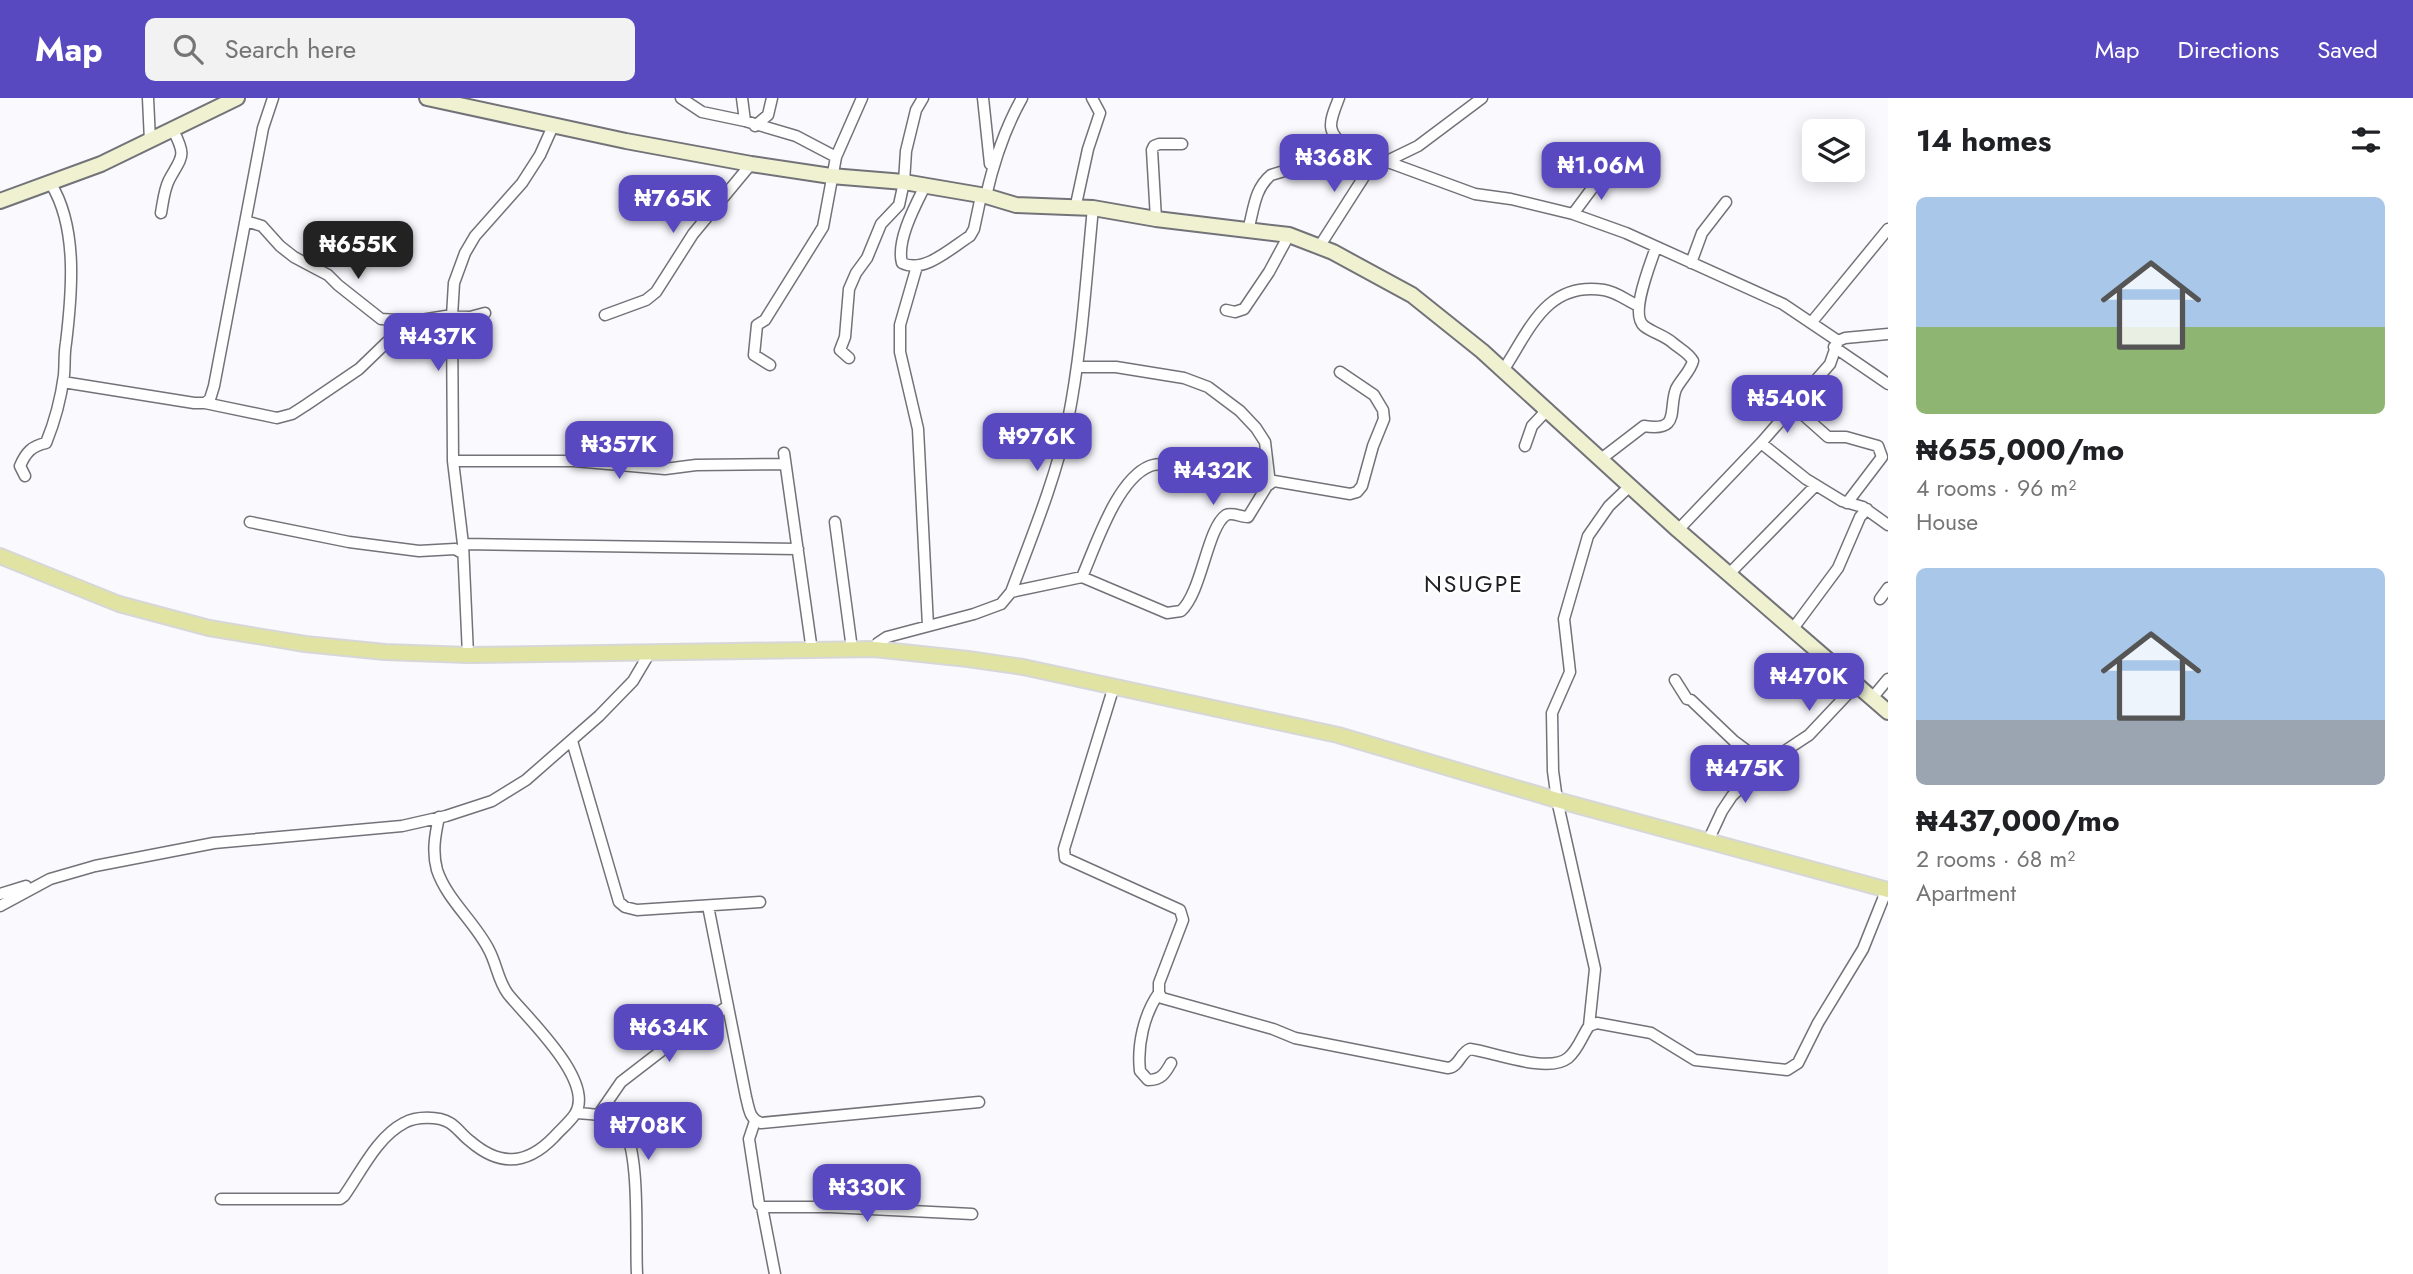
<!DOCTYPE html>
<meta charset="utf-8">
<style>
:root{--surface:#fff;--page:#f2f2f2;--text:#202124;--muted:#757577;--accent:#5949c1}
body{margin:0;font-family:Jost,sans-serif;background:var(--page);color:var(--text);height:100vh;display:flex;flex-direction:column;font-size:26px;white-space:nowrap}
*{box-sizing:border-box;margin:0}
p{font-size:23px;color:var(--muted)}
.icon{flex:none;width:38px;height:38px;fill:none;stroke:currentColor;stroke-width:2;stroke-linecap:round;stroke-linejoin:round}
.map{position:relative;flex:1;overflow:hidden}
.side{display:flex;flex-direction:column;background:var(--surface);width:525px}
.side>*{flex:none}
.tools{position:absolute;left:1802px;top:21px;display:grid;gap:14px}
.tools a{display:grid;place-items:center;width:63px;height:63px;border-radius:10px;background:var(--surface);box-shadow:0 4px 18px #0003;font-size:35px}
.price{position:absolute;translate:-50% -60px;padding:0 16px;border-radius:14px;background:var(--accent);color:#fff;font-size:23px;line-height:46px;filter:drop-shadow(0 2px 4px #0008)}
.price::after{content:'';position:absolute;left:50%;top:42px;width:21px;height:16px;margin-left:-10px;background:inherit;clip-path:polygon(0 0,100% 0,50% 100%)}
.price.active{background:#222;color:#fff}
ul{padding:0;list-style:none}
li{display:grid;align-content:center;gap:14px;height:371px;padding:0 28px}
li span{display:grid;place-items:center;height:217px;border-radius:10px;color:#555}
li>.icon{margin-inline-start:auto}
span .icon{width:126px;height:126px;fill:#fffc;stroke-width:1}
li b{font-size:30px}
h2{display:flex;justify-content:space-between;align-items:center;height:84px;padding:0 28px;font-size:30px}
header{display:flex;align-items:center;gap:42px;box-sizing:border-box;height:98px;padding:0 35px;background:var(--accent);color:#fff}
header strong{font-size:33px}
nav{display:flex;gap:38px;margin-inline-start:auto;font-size:24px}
.search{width:490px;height:63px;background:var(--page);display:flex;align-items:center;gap:18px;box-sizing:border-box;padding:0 24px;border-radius:10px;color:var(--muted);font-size:26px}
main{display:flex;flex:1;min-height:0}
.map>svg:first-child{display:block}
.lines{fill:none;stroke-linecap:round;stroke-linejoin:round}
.street-casing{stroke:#727279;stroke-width:13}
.secondary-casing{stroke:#727279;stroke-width:18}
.primary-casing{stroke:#d7d7d8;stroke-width:18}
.street{stroke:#fff;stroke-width:10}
.secondary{stroke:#eff1d0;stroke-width:14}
.primary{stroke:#e0e3a1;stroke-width:14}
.labels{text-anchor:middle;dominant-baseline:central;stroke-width:5;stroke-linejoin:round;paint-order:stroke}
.quarter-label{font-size:23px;letter-spacing:2px;fill:#202024;stroke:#fff}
</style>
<header>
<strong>Map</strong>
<div class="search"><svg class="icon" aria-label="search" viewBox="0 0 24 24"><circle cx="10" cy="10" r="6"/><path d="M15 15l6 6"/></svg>Search here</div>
<nav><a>Map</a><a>Directions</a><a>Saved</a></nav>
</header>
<main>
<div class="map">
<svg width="1888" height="1176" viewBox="0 0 1888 1176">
<rect width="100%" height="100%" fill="#f9f9fe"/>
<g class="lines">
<g class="street-casing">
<path id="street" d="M148,0L150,43
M681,0L702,14L745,23
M742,0L745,23L796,38L836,59
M983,0L990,66
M1339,0C1330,23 1324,34 1347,49L1475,96L1511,101L1573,116L1626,135L1783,206L1838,243
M755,28L768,17L772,0
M1385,64L1418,48L1482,0
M925,88C915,108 896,143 902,165C924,176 951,150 970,138L974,131L981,98
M986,98C994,63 1004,32 1022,0
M1075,111L1088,51L1100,15L1092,0
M161,115C163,104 164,92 169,82C182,58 187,59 173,32
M1573,116L1605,73
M1156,121L1152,52L1154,48L1159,46H1182
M246,123L262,128L280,148L294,159L328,177L338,187L381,221L415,223L446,218L470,219L485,215
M1248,132C1254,112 1254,91 1271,77L1354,52
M1319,149L1376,60
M1691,165L1702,135L1726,104
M917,168L900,227V254L918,331L928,528
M1226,212L1235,214L1244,211L1269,174L1289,137
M605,217L646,202L656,194L693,136L751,66
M1811,225L1888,131
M1834,249L1888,286
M849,260L840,252L845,239L849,191L856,175L867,160L881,126L899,107L904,84L906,53L916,12L923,0
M770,267L754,257L757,227L765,222L823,129L836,59L862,0
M1077,269H1116L1184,280L1208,289L1240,313L1256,330L1265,344L1270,386
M1504,271C1530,231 1547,183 1604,192C1617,194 1627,203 1639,208
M63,284L194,305H205L210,301L214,288L263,30L273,0
M205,305L277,320L292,316L306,307L359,271L387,244L400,239L452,232
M1792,307L1828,339H1846L1878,348L1882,359L1847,405
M1761,345L1806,381L1842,403L1863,409L1888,427
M1525,348L1532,328L1548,311
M784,355L812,553
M1601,361L1644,328C1681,334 1668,312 1676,291C1681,281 1690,274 1693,263C1689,255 1680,251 1673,245C1664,237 1653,235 1644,228C1629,216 1651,165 1656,149
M453,363H574L665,371L696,367L785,366
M25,378L20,368C26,354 32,348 46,345C55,323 61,300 64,277C65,266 64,255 66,245C72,195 78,130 51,86
M250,424L349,444L419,453L455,451L462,455
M835,424L852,551
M1678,432L1761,345L1830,266L1838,243L1845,240L1888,236
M463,446L798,451
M1729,476L1816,387
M1082,479C1096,447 1117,381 1150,368C1155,366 1161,366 1166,366
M1011,494L1082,479L1167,515L1181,513C1202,494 1207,430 1226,417C1232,414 1241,419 1248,419L1267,388L1274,383L1350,396L1357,394L1362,388L1373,348L1384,321L1383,312L1374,297L1340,274
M1880,501L1888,490
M1792,532L1838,470L1860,419L1867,411
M874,551L878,545L887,539L974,516L1001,506L1011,494C1032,438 1056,380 1068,322C1082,252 1086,180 1093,110
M468,557L463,446L453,363L452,218L454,185L465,155L475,138L522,85L540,57L553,28
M1675,582L1687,601L1691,602L1734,643L1765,666
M1114,588L1064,751L1065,760L1180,812L1183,822L1159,885V895L1162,900L1273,931L1295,940L1448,970C1459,969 1460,955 1470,951C1493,954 1548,976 1568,960C1578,952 1582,938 1589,928L1597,925L1651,935L1695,962L1787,972L1798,965L1818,925L1863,851L1887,791
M1873,599L1888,581
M572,643L619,804L625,809L637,812L760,804
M1708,743L1722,713L1732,698L1765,666L1809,637L1858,585
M0,796L26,788
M0,808L50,781L95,768L214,745L402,728L446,718L492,703L526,682L599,618L633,583L649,556
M708,808L746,999C749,1010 749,1021 761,1025L979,1004
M1159,895C1144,916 1137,947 1140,973L1148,982C1161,982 1165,976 1171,965
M1589,928L1595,871L1557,702L1553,673L1552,615L1570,574L1564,521L1588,438L1609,408L1630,388
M576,1015C592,1016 610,1016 622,1029C641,1049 635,1146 637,1176
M599,1016L621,984L669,947L728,908
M755,1023L749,1041L759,1106L762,1109L775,1176
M221,1101H340L344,1098C361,1074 377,1039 404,1025C416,1018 439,1018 450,1025C458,1030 463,1038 470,1043C500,1069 527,1067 554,1039C560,1032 570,1024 575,1016C596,983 526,919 508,896C498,883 497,867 489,852C475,824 447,802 437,772C432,754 435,737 439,719
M762,1109H830L972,1116"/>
</g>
<g class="secondary-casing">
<path id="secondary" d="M427,0L626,43L751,66L831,78L904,84L986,98L1016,107L1093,110L1156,121L1289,137L1333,154L1412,197L1482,253L1678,432L1888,614
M0,103L101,66L237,0"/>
</g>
<g class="primary-casing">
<path id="primary" d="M0,458L119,506L209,530L305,546L385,554L468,557L874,551L968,561L1023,569L1338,637L1557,702L1888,792"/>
</g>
<use href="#street" class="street"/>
<use href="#secondary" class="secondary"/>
<use href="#primary" class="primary"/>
</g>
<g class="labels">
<g class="quarter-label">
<text x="1474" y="486">NSUGPE</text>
</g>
</g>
</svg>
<div class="tools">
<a><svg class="icon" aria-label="layers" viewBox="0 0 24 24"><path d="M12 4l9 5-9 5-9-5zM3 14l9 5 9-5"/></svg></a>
</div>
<b class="price" style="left:1334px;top:96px">₦368K</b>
<b class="price" style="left:1601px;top:104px">₦1.06M</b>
<b class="price" style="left:673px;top:137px">₦765K</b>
<b class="price active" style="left:358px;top:183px">₦655K</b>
<b class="price" style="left:438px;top:275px">₦437K</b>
<b class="price" style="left:1787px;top:337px">₦540K</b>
<b class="price" style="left:1037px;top:375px">₦976K</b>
<b class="price" style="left:619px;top:383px">₦357K</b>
<b class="price" style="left:1213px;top:409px">₦432K</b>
<b class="price" style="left:1809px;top:615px">₦470K</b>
<b class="price" style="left:1745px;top:707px">₦475K</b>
<b class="price" style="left:669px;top:966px">₦634K</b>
<b class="price" style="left:648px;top:1064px">₦708K</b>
<b class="price" style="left:867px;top:1126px">₦330K</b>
</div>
<section class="side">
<h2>14 homes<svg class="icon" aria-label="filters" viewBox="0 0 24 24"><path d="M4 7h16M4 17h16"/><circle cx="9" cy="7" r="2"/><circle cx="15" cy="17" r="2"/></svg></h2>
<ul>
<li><span style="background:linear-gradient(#a9c7e8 60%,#8fb573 0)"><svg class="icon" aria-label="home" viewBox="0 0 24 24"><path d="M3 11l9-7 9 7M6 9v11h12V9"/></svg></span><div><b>₦655,000/mo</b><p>4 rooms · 96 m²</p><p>House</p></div></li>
<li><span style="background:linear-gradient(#a9c7e8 70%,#9aa5b1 0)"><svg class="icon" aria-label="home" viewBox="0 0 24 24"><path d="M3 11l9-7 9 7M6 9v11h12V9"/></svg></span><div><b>₦437,000/mo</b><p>2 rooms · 68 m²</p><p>Apartment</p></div></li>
</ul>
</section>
</main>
